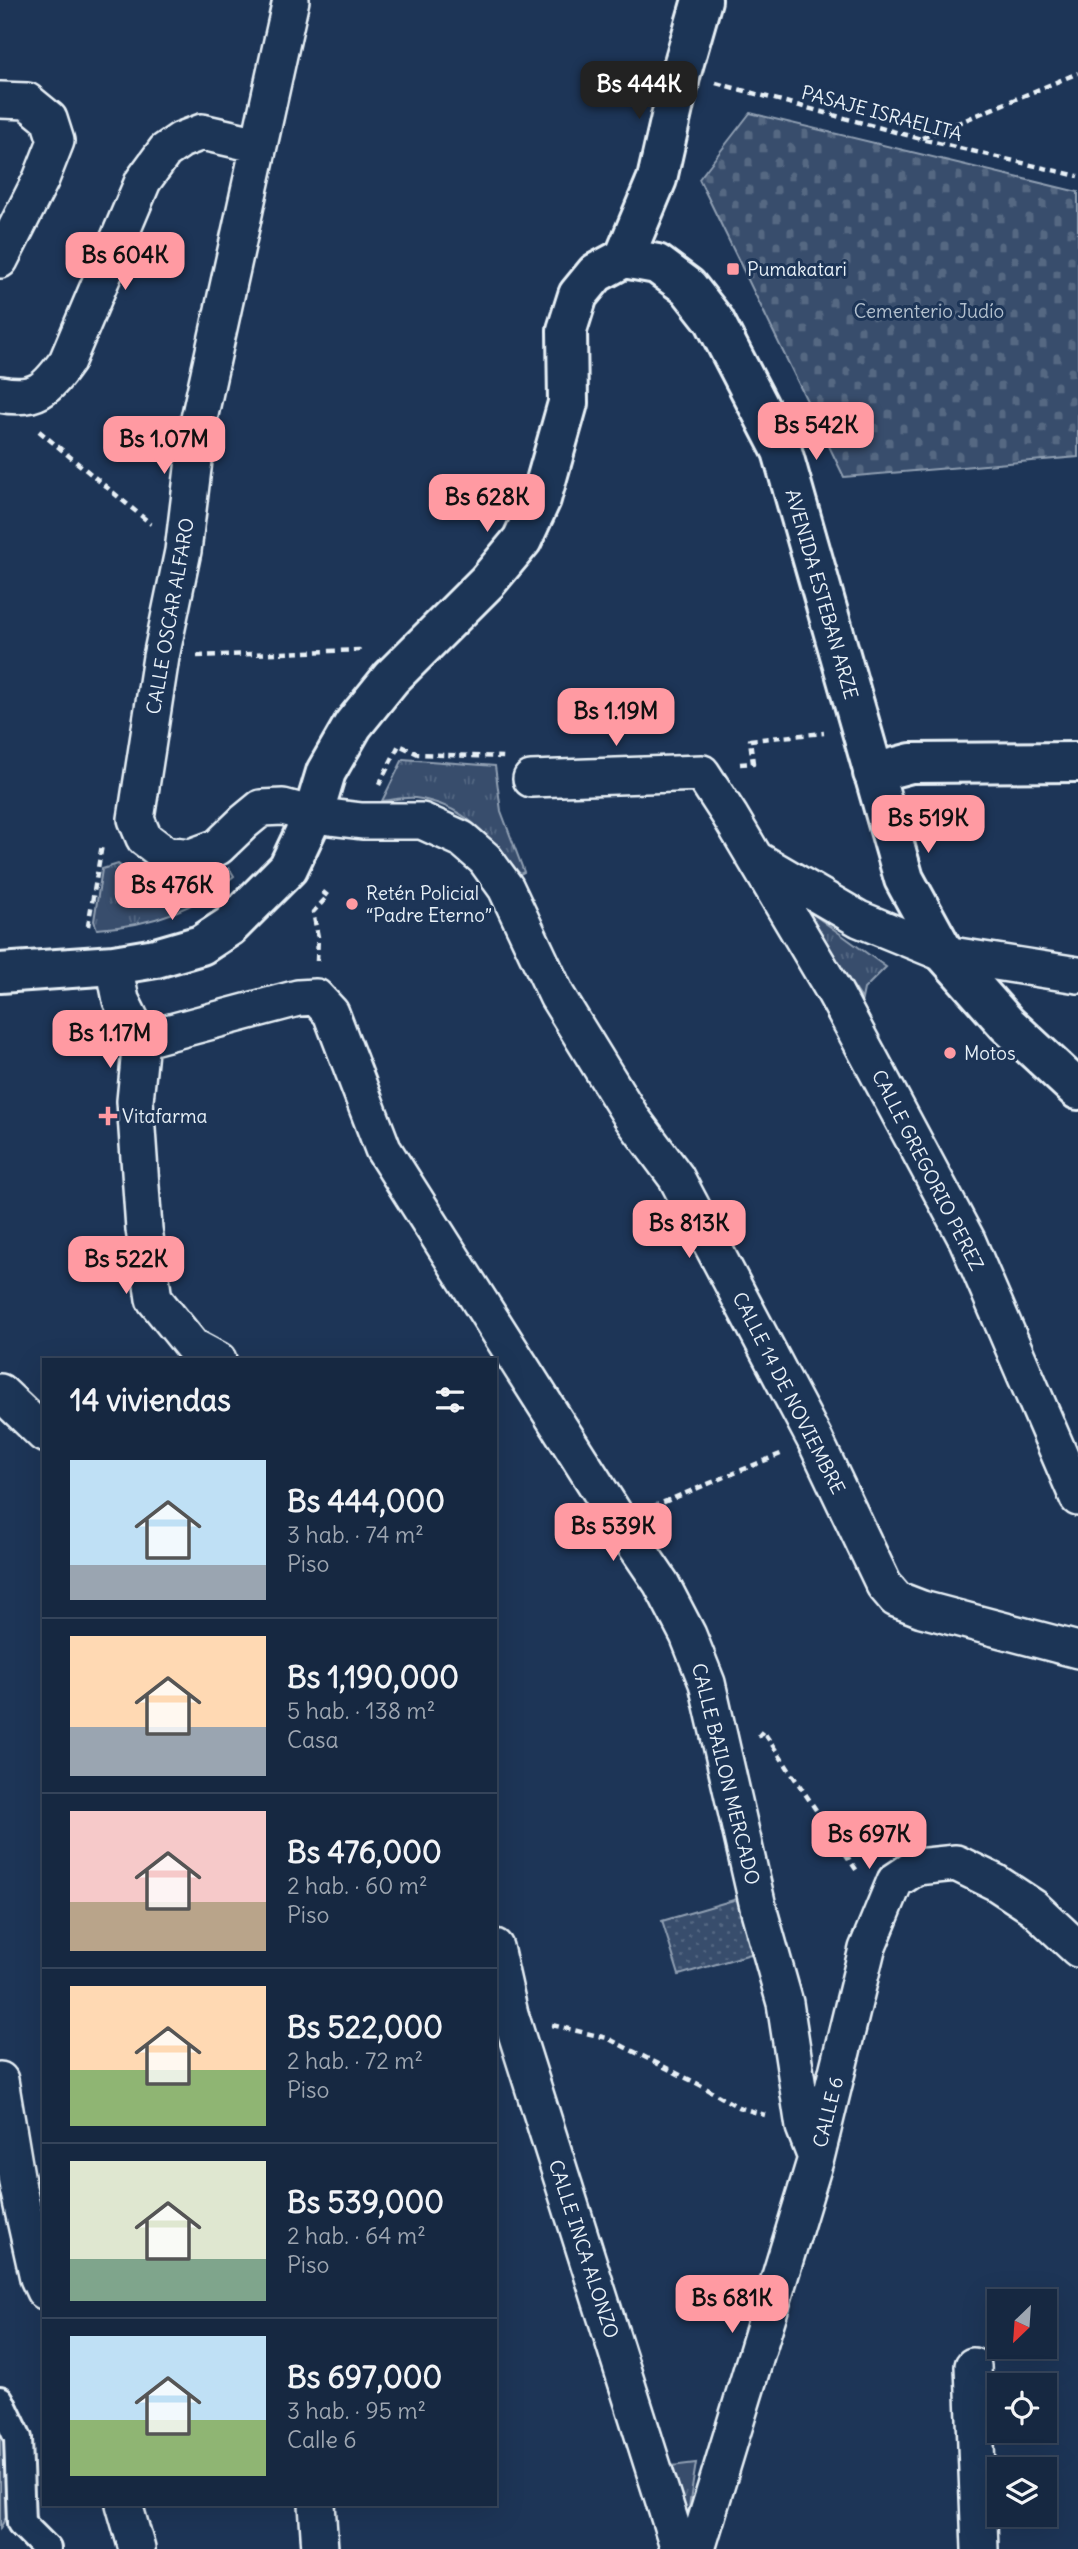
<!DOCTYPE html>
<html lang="es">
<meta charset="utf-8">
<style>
:root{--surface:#162841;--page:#1f3048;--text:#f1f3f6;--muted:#9ea6b1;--line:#35445a;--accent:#ff9aa2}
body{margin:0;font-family:Delius,sans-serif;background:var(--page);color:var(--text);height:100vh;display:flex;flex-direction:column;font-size:26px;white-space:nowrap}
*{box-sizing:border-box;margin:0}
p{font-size:23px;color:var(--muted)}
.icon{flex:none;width:38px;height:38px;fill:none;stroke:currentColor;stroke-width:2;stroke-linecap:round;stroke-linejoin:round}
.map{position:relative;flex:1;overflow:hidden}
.details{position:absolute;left:42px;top:1358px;width:455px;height:1148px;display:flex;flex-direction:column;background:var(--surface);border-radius:0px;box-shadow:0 7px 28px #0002,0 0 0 2px var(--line)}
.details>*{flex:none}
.needle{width:46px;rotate:205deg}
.controls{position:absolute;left:987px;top:2289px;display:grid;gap:14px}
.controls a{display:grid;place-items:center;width:70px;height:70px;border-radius:0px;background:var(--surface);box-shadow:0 7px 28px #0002,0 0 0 2px var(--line);font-size:35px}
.price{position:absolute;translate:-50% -60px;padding:0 16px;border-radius:14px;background:var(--accent);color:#111;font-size:23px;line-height:46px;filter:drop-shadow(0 2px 4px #0008)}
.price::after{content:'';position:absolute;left:50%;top:42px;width:21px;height:16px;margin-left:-10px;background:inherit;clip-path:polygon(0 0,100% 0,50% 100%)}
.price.on{background:#222;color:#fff}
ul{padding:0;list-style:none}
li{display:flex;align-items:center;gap:21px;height:175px;padding:0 28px}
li+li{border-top:2px solid var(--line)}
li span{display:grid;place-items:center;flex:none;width:196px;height:140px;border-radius:0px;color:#555}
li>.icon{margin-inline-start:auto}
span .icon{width:84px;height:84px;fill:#fffc;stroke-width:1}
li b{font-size:30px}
h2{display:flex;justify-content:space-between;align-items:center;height:84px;padding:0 28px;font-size:30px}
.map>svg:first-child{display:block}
.grass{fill:url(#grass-dots);stroke:#909fb2;stroke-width:2}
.forest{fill:url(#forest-firs);stroke:#909fb2;stroke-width:2}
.cemetery{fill:url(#cemetery-stones);stroke:#909fb2;stroke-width:2}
.park{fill:url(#park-tufts);stroke:#909fb2;stroke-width:2}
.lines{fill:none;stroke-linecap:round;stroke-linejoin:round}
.pedestrian-casing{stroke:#e8f1f8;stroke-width:32}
.minor-casing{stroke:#e8f1f8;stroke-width:40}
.tertiary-casing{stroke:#e8f1f8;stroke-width:44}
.secondary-casing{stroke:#e8f1f8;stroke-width:44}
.path{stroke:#e8f1f8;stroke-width:4.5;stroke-dasharray:7 5;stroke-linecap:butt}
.pedestrian{stroke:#1d3557;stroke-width:26}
.minor{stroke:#1d3557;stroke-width:35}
.tertiary{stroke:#1d3557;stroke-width:38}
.secondary{stroke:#1d3557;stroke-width:38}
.poi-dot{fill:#ff9aa2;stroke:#1d3557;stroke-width:2.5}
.labels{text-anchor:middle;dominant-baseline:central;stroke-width:6;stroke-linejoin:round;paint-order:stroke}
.street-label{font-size:19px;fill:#e8f1f8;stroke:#1d3557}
.poi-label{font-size:19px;fill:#e8f1f8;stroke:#1d3557;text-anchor:start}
.park-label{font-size:19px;fill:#b3c0ce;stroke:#1d3557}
</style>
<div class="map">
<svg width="1078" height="2549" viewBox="0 0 1078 2549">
<defs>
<pattern id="grass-dots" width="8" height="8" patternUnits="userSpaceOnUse" patternTransform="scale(1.75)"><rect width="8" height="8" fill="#374d6c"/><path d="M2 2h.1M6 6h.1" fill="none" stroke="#546782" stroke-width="1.8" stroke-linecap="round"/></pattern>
<pattern id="forest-firs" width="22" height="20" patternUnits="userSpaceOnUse" patternTransform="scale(1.75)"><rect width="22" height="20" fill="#374d6c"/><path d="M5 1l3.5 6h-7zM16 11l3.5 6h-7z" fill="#546782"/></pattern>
<pattern id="cemetery-stones" width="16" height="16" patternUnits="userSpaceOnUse" patternTransform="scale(1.75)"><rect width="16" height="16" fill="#374d6c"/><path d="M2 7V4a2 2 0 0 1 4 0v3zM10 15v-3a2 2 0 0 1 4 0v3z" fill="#546782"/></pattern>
<pattern id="park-tufts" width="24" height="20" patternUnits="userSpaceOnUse" patternTransform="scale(1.75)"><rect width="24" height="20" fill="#374d6c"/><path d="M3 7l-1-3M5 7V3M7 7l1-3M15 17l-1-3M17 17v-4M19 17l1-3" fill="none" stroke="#546782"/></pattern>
</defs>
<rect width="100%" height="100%" fill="#1d3557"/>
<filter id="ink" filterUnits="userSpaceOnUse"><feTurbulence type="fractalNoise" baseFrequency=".0143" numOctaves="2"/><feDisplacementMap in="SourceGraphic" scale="14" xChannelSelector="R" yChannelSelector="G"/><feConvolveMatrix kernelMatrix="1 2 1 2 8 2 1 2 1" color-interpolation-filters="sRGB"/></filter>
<g filter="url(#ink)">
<path class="grass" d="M737,1899L754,1953L679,1975L662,1921Z"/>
<path class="forest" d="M0,2423L8,2461L10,2511L0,2528Z"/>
<path class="cemetery" d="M750,113L1078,192V457L844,477L699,179Z"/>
<path class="park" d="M403,759L495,766L501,811L524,872L520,874C490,838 466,805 415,798C405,797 392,800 382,801Z
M118,864C157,895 187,899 229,868L234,876C195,910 149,926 97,929L94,921L102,869Z
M803,907L886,967L864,989L862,999L847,977L842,979Z
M696,2463L685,2533L671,2466Z"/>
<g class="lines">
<g class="pedestrian-casing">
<path id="pedestrian" d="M0,2400L18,2438L21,2523L47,2549"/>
</g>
<g class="minor-casing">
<path id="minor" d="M291,0L199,419L183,551L161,657L136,819L144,838L165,854L191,857L218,847L244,822L261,808L283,807L313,815L362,821H422L462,839L485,859L506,888L557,996L632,1118L676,1177L815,1440L884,1585L896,1599L922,1609L1078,1650
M0,100L27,101L49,119L56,141L41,179L0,260
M0,394C36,401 47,389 67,361L143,181L165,151L181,140L202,132L259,145
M531,779L702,773L730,816L835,993L967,1240L1078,1498
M756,859L859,919L945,954L1078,975
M114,965L121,1000L141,1040L135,1101L144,1229L154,1299L192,1346L218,1360
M141,1040L298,998L316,997L331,1013L383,1149L619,1521L661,1583L688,1635L707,1683L759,1911L785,2003L804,2127L816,2158
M0,1392L44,1434
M495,1947L510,2014L679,2549
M0,2080L18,2188L38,2278L44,2291
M973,2366L980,2549
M124,2504L137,2549
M317,2504L320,2549
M697,2549L816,2158L867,1949L895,1881L916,1867L956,1863L995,1882L1033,1907L1078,1949"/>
</g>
<g class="tertiary-casing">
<path id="tertiary" d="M873,773L911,763L1078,762"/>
</g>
<g class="secondary-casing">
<path id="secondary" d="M624,258L657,179L681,73L702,0
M0,973L114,965L156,958L201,945L230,926L288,868L313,815L326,772L353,725L391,678L487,582L522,540L541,499L568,403L567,330L578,295L596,273L624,258L657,264L688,287L714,320L782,451L904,879L945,954L1007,1024L1078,1090"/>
</g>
<path class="path" d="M716,83L921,139L1078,176
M922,138L1078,73
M39,431L151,524
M197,656L359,650L362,653
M740,764L753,763L750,740L824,733
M379,785L399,745L418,754L504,757
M88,926L102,845
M317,961L318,937L313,912L328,896L319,889
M652,1507L783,1453
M758,1737L763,1731L859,1874
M552,2025L607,2038L702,2086L738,2107L765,2115"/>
<use href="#pedestrian" class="pedestrian"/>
<use href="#minor" class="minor"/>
<use href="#tertiary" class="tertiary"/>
<use href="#secondary" class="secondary"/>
</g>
</g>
<g class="poi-dot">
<rect x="726" y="262" width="14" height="14" rx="3.5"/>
<circle cx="352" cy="904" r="7"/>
<circle cx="950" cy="1053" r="7"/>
<path d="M104.5 1105.5h7v7h7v7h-7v7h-7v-7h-7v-7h7z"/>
</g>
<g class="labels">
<g class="street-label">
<text transform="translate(882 113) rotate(15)">PASAJE ISRAELITA</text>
<text transform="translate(822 594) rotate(74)">AVENIDA ESTEBAN ARZE</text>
<text transform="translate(170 616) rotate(-80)">CALLE OSCAR ALFARO</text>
<text transform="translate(928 1170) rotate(63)">CALLE GREGORIO PEREZ</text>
<text transform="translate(789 1393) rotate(63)">CALLE 14 DE NOVIEMBRE</text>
<text transform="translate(726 1774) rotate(76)">CALLE BAILON MERCADO</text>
<text transform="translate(828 2112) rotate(-76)">CALLE 6</text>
<text transform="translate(584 2249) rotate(72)">CALLE INCA ALONZO</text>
</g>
<g class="poi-label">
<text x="747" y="269">Pumakatari</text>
<text x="366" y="893">Retén Policial<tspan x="366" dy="22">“Padre Eterno”</tspan></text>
<text x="964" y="1053">Motos</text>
<text x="122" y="1116">Vitafarma</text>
</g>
<g class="park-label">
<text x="929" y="311">Cementerio Judío</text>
</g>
</g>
</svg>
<div class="controls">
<a><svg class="needle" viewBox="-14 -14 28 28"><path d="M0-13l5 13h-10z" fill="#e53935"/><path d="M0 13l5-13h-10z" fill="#9ea6b1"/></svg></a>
<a><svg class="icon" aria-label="locate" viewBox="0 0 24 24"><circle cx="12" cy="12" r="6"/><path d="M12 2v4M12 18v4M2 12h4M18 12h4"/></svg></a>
<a><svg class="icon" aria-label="layers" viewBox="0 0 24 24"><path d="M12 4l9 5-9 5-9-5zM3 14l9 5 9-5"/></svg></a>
</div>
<b class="price on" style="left:639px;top:121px">Bs 444K</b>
<b class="price" style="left:125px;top:292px">Bs 604K</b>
<b class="price" style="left:816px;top:462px">Bs 542K</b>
<b class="price" style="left:164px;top:476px">Bs 1.07M</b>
<b class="price" style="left:487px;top:534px">Bs 628K</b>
<b class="price" style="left:616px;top:748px">Bs 1.19M</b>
<b class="price" style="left:928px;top:855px">Bs 519K</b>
<b class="price" style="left:172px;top:922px">Bs 476K</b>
<b class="price" style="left:110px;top:1070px">Bs 1.17M</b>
<b class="price" style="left:689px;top:1260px">Bs 813K</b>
<b class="price" style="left:126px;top:1296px">Bs 522K</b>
<b class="price" style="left:613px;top:1563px">Bs 539K</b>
<b class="price" style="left:869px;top:1871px">Bs 697K</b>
<b class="price" style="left:732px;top:2335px">Bs 681K</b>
<section class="details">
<h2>14 viviendas<svg class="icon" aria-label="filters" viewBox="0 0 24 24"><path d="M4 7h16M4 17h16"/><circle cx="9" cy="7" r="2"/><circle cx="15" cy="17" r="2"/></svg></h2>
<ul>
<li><span style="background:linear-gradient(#bfe0f5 75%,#9aa5b1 0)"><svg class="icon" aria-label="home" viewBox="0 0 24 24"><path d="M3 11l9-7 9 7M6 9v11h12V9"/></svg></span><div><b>Bs 444,000</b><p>3 hab. · 74 m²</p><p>Piso</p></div></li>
<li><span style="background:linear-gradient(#ffd9b3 65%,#9aa5b1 0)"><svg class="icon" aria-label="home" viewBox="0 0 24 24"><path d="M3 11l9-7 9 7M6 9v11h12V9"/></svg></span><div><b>Bs 1,190,000</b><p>5 hab. · 138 m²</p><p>Casa</p></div></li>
<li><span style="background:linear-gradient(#f6c9c9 65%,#b9a48a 0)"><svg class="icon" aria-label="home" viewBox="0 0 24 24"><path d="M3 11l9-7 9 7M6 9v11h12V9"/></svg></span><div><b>Bs 476,000</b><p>2 hab. · 60 m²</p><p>Piso</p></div></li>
<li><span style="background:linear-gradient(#ffd9b3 60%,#8fb573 0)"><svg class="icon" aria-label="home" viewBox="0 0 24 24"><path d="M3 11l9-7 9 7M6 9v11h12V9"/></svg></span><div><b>Bs 522,000</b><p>2 hab. · 72 m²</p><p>Piso</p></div></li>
<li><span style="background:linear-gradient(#dfe7d0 70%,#7fa58c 0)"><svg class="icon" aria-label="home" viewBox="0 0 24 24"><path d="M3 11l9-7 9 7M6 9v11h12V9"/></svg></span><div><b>Bs 539,000</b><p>2 hab. · 64 m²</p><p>Piso</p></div></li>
<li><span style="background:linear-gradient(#bfe0f5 60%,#8fb573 0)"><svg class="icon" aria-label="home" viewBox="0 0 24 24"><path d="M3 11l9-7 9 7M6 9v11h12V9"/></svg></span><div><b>Bs 697,000</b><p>3 hab. · 95 m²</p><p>Calle 6</p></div></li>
</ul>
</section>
</div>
